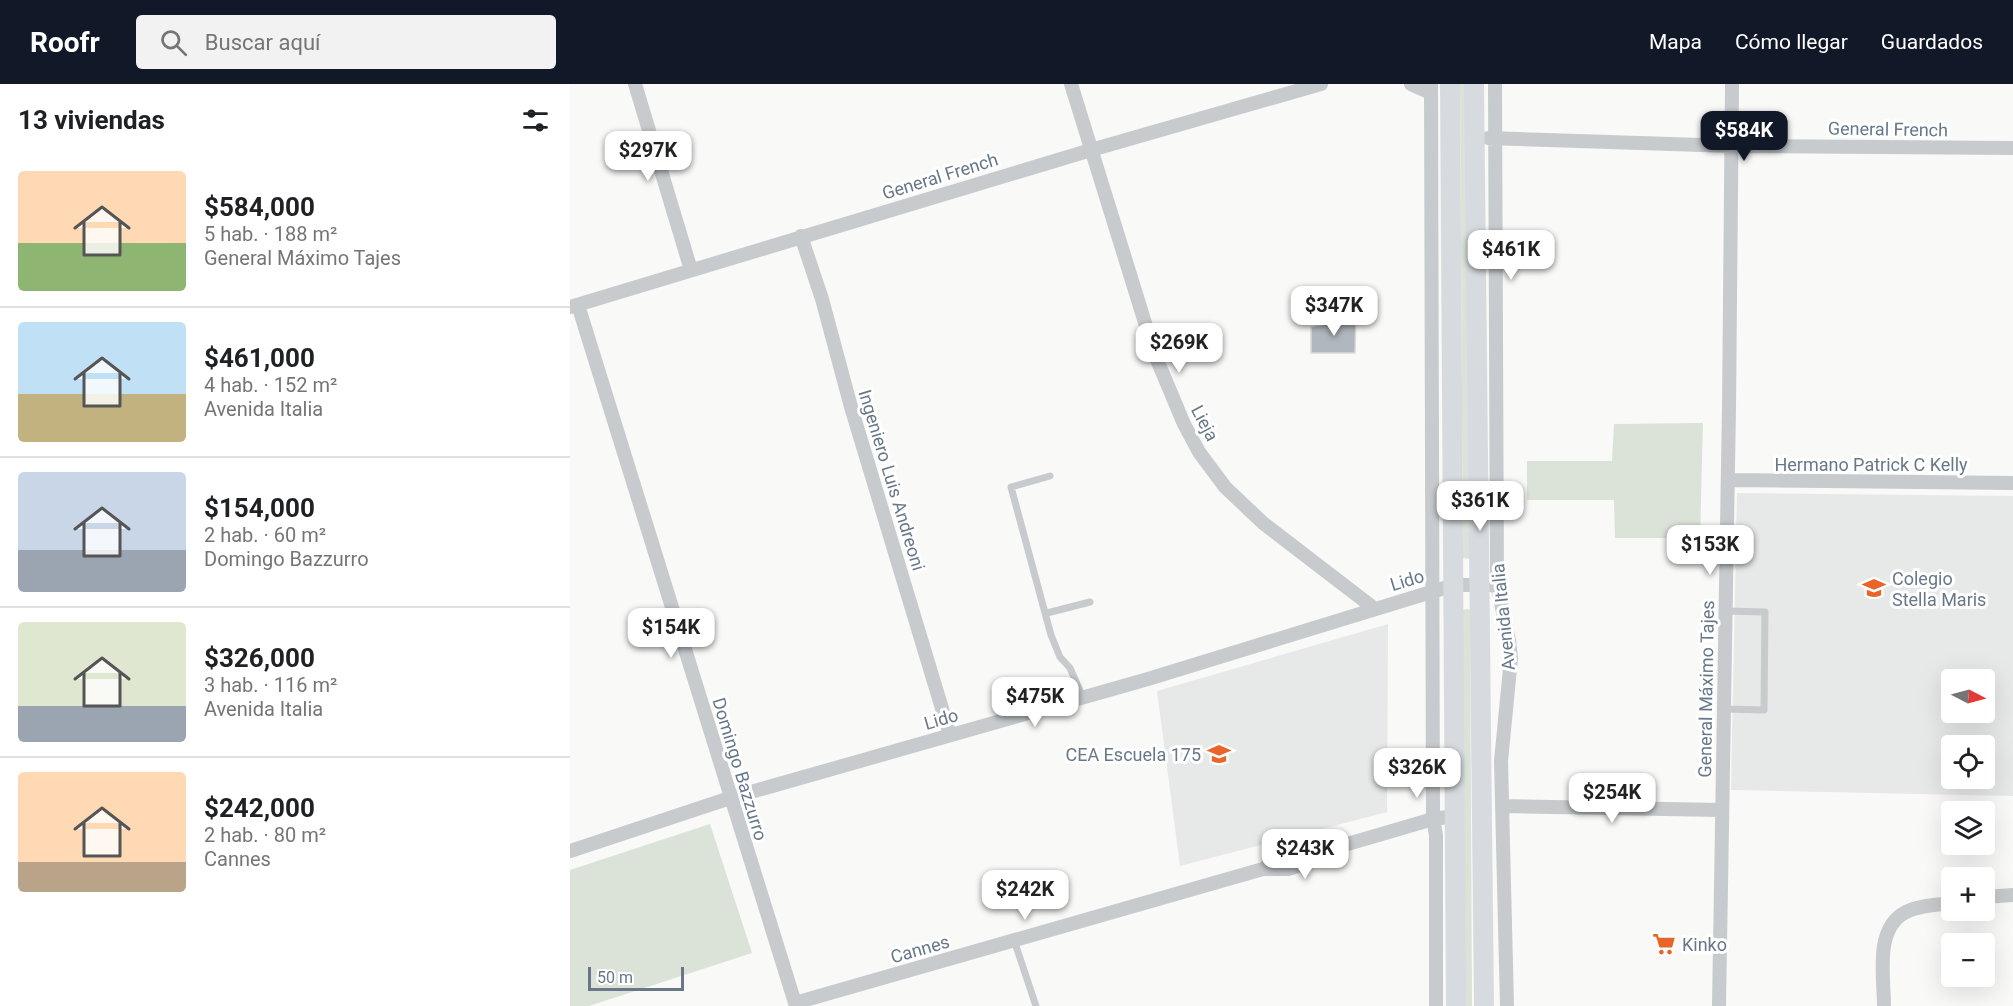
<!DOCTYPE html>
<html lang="es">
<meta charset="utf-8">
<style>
:root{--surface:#fff;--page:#f2f2f2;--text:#202124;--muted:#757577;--line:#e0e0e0;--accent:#111827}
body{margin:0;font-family:Roboto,sans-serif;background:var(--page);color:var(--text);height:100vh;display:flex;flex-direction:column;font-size:22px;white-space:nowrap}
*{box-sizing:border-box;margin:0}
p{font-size:20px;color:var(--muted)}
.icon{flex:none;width:33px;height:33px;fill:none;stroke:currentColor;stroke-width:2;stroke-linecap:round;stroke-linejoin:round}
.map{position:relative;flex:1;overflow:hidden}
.sheet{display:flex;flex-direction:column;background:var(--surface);width:570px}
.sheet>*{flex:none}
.needle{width:39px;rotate:96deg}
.tools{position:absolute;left:1371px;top:585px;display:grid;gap:12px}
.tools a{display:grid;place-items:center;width:54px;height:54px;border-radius:6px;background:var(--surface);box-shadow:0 6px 24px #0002;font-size:30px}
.scale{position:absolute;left:18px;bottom:15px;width:96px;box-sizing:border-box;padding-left:6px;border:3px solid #687889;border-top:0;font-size:16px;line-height:21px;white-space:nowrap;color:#687889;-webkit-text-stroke:4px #fff;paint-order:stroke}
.price{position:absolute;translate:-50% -51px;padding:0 14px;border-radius:12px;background:#fff;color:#222;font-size:20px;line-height:39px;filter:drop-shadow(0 2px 3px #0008)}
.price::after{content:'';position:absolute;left:50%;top:36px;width:18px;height:14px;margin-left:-9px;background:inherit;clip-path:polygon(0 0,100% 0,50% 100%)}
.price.on{background:var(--accent);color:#fff}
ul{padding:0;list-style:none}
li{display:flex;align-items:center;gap:18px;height:150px;padding:0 18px}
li+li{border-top:2px solid var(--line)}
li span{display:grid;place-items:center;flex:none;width:168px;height:120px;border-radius:6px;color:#555}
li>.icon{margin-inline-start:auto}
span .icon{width:72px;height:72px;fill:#fffc;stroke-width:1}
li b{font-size:26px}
h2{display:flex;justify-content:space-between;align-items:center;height:72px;padding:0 18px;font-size:26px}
header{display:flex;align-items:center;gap:36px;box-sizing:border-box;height:84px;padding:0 30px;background:var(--accent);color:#fff}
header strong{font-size:28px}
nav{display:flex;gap:33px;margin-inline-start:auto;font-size:21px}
.search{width:420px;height:54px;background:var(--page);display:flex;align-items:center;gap:15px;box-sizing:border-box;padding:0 21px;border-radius:6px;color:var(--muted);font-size:22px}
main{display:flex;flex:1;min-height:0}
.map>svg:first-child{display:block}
.built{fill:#e7e8e8;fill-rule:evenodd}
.green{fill:#dbe2d8}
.building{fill:#b0b7be;stroke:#dbdbd9;stroke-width:1.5}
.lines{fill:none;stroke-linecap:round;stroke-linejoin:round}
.lane{stroke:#c7cbce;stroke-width:7}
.street{stroke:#c7cbce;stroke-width:14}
.primary{stroke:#d7dbdf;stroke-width:20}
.labels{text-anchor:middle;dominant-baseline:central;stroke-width:6;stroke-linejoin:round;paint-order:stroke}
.street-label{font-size:18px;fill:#687889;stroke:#fff}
.poi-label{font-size:18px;fill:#687889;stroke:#fff;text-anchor:start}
</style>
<header>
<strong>Roofr</strong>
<div class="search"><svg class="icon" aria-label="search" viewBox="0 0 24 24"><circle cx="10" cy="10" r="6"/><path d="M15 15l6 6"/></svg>Buscar aquí</div>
<nav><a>Mapa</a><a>Cómo llegar</a><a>Guardados</a></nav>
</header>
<main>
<section class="sheet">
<h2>13 viviendas<svg class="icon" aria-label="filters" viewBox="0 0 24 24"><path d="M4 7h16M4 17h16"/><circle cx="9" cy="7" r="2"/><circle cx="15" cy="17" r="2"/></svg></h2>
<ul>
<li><span style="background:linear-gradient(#ffd9b3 60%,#8fb573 0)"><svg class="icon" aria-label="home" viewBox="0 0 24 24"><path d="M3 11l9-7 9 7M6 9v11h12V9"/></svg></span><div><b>$584,000</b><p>5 hab. · 188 m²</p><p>General Máximo Tajes</p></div></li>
<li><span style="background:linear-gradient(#bfe0f5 60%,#c2b280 0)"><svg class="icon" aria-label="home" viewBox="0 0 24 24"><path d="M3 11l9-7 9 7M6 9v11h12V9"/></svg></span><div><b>$461,000</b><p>4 hab. · 152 m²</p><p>Avenida Italia</p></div></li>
<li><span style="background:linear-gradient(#c9d6e8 65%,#9aa5b1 0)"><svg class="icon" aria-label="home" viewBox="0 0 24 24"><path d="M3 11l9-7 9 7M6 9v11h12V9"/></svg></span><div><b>$154,000</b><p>2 hab. · 60 m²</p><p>Domingo Bazzurro</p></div></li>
<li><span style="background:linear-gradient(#dfe7d0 70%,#9aa5b1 0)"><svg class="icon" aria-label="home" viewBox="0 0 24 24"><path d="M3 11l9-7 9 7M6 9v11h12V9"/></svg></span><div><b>$326,000</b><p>3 hab. · 116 m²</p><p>Avenida Italia</p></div></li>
<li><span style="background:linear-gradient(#ffd9b3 75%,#b9a48a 0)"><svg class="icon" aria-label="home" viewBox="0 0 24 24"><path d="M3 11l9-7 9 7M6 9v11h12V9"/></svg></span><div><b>$242,000</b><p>2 hab. · 80 m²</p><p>Cannes</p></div></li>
</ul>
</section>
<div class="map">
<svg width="1443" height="922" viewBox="0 0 1443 922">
<rect width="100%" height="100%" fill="#f9f9f7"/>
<path class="built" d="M1167,409L1443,412V712L1161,706ZM1382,596H1414V628H1382ZM1382,662H1414V694H1382Z
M818,540L817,728L610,782L587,607Z"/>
<path class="green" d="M890,0H899L900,475L893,474Z
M1133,339L1130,454H1045L1044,416H957V377H1042L1044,340Z
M897,525L900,526L902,922H891L892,526Z
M140,740L182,869L19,922H0V786Z"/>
<path class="building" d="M786,233L785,269H741V243Z"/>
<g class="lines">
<path class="lane" d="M480,392L441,403L481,551L490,573L500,584L513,614
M477,529L520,518
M1154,625L1194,626L1195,528L1156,527
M444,856L466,922"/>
<path class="street" d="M65,0L121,186
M501,0L585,271L614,340L629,368L655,403L693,439L805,525
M841,0L861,9
M861,0L863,735L866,751V922
M925,0L927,501L939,556L941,574L931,677L937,922
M918,54L1162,62L1443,64
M231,152L252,215L281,323L380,651
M8,221L225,919L693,785H718L734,780L764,764L863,735L885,732
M0,223L521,66L751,0
M1158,396L1443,399
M933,722L1151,726
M0,767L160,714L578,595L884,501H927
M693,785C720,764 730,763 764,764
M1414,813L1443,811
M1149,922L1159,323L1162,0
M1314,922C1314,893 1304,844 1336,828C1349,821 1367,821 1382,819"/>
<path class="primary" d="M880,0L886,922
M904,0L914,922"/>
</g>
<defs>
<g id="school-bare" transform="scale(1.8)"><path d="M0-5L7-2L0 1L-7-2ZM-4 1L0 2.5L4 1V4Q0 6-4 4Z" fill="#e86429" stroke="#fff" stroke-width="2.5" paint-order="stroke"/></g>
<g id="supermarket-bare" transform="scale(1.8)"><path d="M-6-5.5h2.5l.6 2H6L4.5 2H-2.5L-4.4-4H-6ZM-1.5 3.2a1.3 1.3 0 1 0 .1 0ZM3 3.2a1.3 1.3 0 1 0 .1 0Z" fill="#e86429" stroke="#fff" stroke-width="2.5" paint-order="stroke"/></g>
</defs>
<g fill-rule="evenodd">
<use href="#school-bare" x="1304" y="504"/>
<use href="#school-bare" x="649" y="670"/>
<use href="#supermarket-bare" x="1094" y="860"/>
</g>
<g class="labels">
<g class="street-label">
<text transform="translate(1318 45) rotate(1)">General French</text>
<text transform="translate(370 92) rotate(-17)">General French</text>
<text transform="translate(635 339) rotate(62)">Lieja</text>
<text x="1301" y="380">Hermano Patrick C Kelly</text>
<text transform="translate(322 396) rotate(73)">Ingeniero Luis Andreoni</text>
<text transform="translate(837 496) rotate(-17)">Lido</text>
<text transform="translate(933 533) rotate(-96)">Avenida Italia</text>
<text transform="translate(1136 605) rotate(-89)">General Máximo Tajes</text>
<text transform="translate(371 635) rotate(-16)">Lido</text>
<text transform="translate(170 685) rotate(73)">Domingo Bazzurro</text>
<text transform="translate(350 865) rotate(-16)">Cannes</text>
</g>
<g class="poi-label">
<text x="1322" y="494">Colegio<tspan x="1322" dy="21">Stella Maris</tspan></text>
<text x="631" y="670" text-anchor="end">CEA Escuela 175</text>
<text x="1112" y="860">Kinko</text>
</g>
</g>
</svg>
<div class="tools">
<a><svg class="needle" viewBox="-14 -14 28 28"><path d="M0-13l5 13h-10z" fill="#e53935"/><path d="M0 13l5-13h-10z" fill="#757577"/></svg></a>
<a><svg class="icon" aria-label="locate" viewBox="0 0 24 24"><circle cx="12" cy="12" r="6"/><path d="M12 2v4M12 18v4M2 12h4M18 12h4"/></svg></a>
<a><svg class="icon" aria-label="layers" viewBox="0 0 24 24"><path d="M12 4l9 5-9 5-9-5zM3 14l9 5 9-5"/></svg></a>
<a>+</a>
<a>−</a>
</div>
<div class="scale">50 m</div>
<b class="price on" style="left:1174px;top:78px">$584K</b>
<b class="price" style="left:78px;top:98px">$297K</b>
<b class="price" style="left:941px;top:197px">$461K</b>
<b class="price" style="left:764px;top:253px">$347K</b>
<b class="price" style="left:609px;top:290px">$269K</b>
<b class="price" style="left:910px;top:448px">$361K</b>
<b class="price" style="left:1140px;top:492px">$153K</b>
<b class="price" style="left:101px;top:575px">$154K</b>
<b class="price" style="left:465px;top:644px">$475K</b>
<b class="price" style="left:847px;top:715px">$326K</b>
<b class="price" style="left:1042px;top:740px">$254K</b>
<b class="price" style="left:735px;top:796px">$243K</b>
<b class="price" style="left:455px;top:837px">$242K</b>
</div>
</main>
